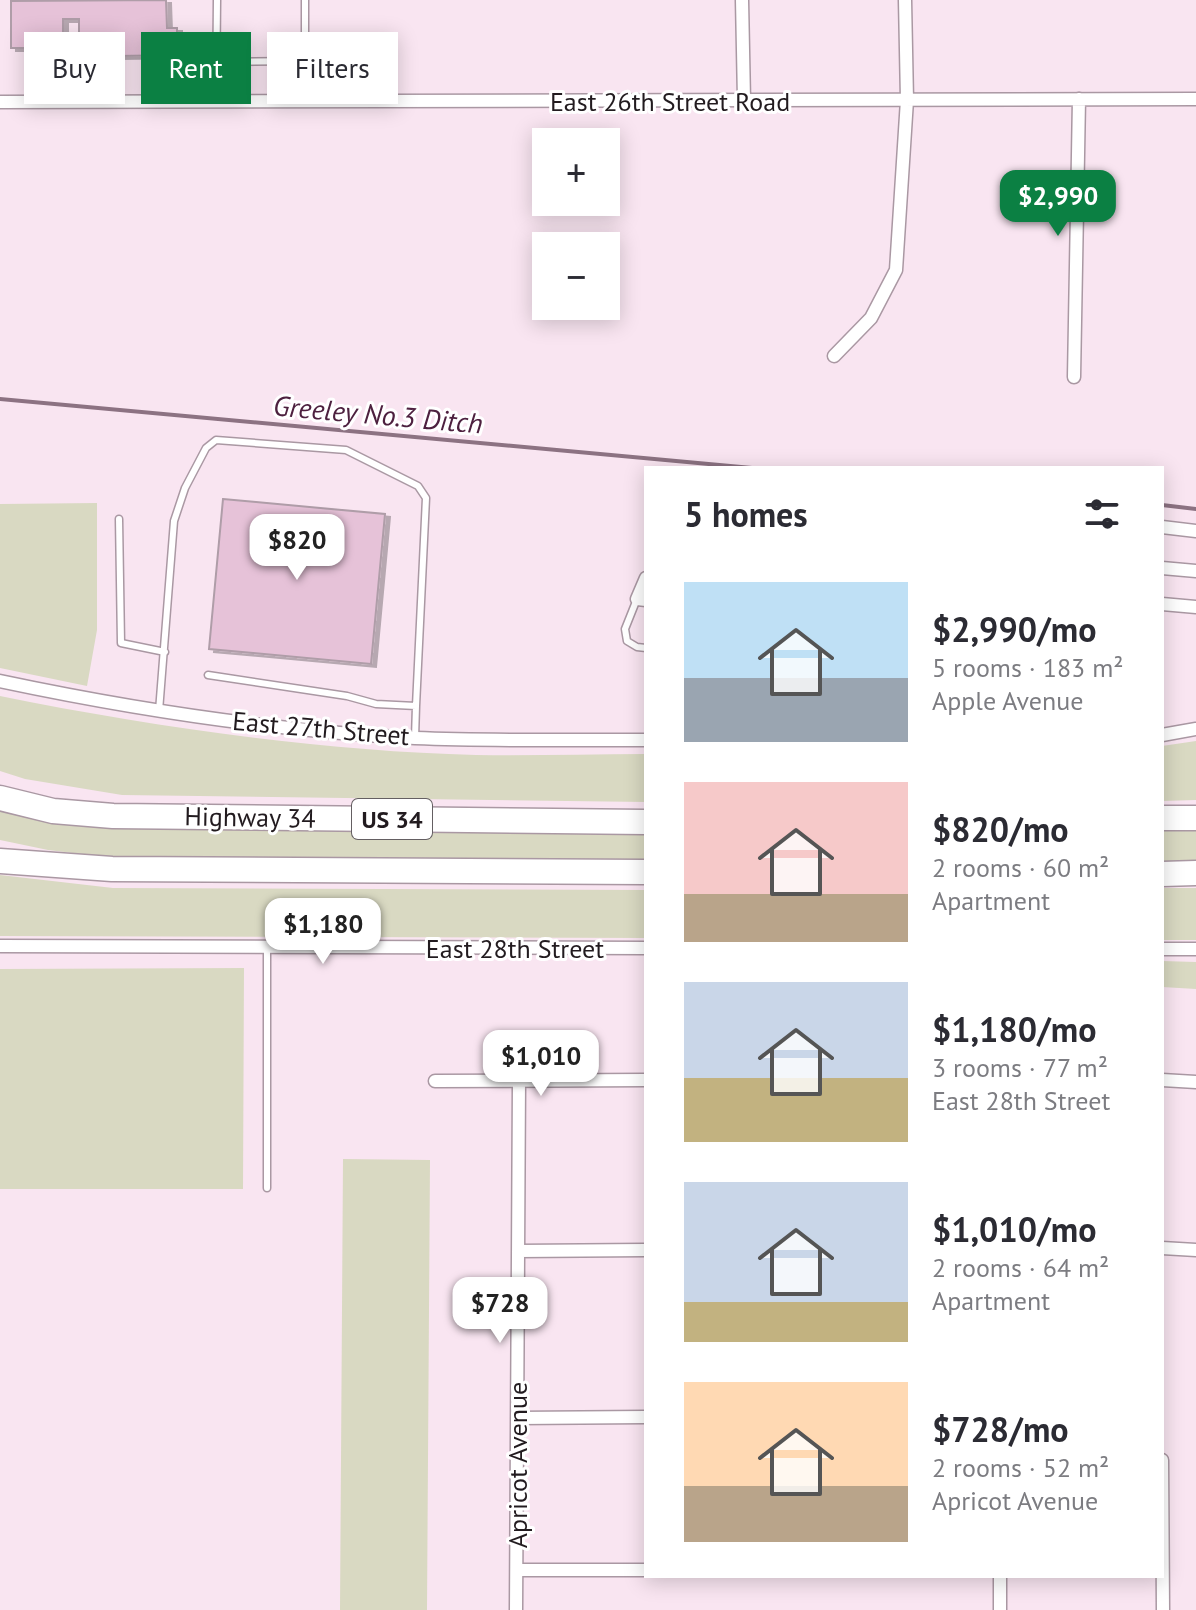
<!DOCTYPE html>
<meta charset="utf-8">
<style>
:root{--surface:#fff;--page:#f2f2f3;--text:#2b2b33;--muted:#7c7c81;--accent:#0b8043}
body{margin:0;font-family:"PT Sans",sans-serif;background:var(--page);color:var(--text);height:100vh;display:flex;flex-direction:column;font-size:30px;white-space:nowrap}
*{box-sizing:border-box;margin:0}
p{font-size:26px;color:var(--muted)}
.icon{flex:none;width:44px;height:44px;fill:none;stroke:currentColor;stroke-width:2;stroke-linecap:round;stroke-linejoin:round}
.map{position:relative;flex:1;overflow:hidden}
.side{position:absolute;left:644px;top:466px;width:520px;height:1112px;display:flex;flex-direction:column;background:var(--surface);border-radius:0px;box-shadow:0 4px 20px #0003}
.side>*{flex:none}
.hud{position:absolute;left:24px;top:32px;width:500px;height:72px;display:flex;gap:16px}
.fabs{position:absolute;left:532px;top:128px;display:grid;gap:16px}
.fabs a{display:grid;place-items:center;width:88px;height:88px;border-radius:0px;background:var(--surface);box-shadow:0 4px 20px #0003;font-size:40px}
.price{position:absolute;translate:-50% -68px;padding:0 18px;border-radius:16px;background:#fff;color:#222;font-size:26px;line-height:52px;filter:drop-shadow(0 2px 4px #0008)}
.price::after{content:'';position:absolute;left:50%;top:48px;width:24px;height:18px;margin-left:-12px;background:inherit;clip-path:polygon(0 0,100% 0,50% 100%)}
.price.current{background:var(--accent);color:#fff}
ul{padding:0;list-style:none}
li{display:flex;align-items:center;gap:24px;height:200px;padding:0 40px}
li span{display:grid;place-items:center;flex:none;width:224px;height:160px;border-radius:0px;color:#555}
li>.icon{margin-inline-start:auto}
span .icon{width:96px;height:96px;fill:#fffc;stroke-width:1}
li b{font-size:34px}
h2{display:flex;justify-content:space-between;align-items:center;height:96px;padding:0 40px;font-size:34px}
.pill{padding:0 28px;border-radius:0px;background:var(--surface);box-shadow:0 4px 20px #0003;font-size:28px;line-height:72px}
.pill.current{background:var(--accent);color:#fff}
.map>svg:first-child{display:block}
.green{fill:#d9d9c2}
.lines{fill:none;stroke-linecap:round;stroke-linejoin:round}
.stream{stroke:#8c7282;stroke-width:4}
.building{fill:#e6c2d8;stroke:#af9da8;stroke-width:2;filter:url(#shadow)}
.lane-casing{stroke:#aa98a3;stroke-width:9}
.street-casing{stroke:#aa98a3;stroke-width:15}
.highway-casing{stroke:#aa98a3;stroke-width:27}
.lane{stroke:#fff;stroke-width:6}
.street{stroke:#fff;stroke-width:12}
.highway{stroke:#fff;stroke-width:24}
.labels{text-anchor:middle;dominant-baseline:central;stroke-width:6;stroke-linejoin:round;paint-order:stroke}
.shield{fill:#fff;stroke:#645f62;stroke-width:2}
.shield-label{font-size:24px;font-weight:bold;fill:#221b1f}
.street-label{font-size:26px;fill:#221b1f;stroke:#fff}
.water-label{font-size:28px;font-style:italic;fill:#4d203f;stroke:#fff}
</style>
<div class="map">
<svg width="1196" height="1610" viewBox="0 0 1196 1610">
<defs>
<filter id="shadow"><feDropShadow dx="5" dy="3" stdDeviation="0" flood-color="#0004"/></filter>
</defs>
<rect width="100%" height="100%" fill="#f9e5f1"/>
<path class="green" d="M97,503V630L87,686L0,668V504Z
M0,696C153,727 320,751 476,755C532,756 589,754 646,754V802L122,795L25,779L0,771Z
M1196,741V800L1162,801V746Z
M0,810L646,830V863L131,860L48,850L0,840Z
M1162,828H1196V861L1162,863Z
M0,875L113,888L646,890V938L0,936Z
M1162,888H1196V940H1162Z
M1162,961L1196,962V989L1162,987Z
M244,968L243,1189H0V969Z
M343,1159L430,1160L427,1610H340Z"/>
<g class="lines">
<path class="stream" d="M0,399L752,468
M1162,505L1196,509"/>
</g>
<path class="building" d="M166,0L167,28H177V42H186V55L116,56V39H79V19H63V57H26V48H11V1Z
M223,499L385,514L371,664L209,649Z"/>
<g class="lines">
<g class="lane-casing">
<path id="lane" d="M305,0V102
M216,62L305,61
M216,100L217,0
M119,519L121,643L165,652
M637,599L625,629L627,641L637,647L646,648
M208,675L347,696L376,704L416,706L415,738
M159,711L174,521L185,488L206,448L216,440L346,450L418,486L426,498L416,706
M267,948V1188"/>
</g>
<g class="street-casing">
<path id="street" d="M742,0L744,100
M0,102L1196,99
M834,356L871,318L896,270L907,100L905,0
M1074,377L1079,99
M1162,527L1196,531
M1162,568L1196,571
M646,578L637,599L646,600
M1162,604L1196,607
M0,681C137,710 275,731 415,738C492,741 569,740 646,740
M1162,735L1196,729
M0,946L646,948
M1162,949H1196
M1162,1080L1196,1082
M435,1081L646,1080
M1162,1248L1196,1250
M518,1251L646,1250
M517,1418L646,1417
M1162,1460L1163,1610
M517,1570H646
M516,1610L519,1081
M1000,1610V1576"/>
</g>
<g class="highway-casing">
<path id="highway" d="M0,798L53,811L113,816L646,822
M1162,818H1196
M0,861L112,869L646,872
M1162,874L1196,873"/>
</g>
<use href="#lane" class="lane"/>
<use href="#street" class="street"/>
<use href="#highway" class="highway"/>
</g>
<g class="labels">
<rect class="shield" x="352" y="799" width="80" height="40" rx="6"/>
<g class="shield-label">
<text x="392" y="819">US 34</text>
</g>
<g class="street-label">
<text x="670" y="101">East 26th Street Road</text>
<text transform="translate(321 728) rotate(5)">East 27th Street</text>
<text transform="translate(250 817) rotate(1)">Highway 34</text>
<text x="515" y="948">East 28th Street</text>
<text transform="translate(517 1465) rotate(-90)">Apricot Avenue</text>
</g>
<g class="water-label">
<text transform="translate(378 414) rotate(5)">Greeley No.3 Ditch</text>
</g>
</g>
</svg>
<div class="fabs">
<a>+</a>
<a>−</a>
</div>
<b class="price current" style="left:1058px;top:238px">$2,990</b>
<b class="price" style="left:297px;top:582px">$820</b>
<b class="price" style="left:323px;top:966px">$1,180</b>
<b class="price" style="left:541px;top:1098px">$1,010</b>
<b class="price" style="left:500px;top:1345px">$728</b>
<div class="hud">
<a class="pill">Buy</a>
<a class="pill current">Rent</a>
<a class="pill">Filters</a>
</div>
<section class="side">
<h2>5 homes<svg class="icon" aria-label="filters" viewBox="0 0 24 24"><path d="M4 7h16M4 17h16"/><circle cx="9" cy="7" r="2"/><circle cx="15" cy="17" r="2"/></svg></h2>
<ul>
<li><span style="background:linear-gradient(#bfe0f5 60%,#9aa5b1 0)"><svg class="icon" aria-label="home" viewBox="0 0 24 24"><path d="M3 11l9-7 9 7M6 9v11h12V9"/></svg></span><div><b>$2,990/mo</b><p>5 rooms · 183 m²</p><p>Apple Avenue</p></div></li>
<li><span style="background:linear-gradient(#f6c9c9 70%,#b9a48a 0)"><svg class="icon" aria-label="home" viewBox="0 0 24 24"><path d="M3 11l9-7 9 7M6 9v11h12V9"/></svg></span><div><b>$820/mo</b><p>2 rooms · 60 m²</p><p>Apartment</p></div></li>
<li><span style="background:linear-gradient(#c9d6e8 60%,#c2b280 0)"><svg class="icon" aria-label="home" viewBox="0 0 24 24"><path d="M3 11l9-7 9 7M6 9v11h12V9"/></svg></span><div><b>$1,180/mo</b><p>3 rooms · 77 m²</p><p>East 28th Street</p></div></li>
<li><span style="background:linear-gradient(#c9d6e8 75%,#c2b280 0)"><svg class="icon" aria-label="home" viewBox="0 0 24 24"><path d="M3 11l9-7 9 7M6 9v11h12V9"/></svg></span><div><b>$1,010/mo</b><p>2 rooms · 64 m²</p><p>Apartment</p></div></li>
<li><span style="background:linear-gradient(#ffd9b3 65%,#b9a48a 0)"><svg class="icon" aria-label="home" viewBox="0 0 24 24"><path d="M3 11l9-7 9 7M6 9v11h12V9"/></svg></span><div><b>$728/mo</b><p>2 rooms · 52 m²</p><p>Apricot Avenue</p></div></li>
</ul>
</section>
</div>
